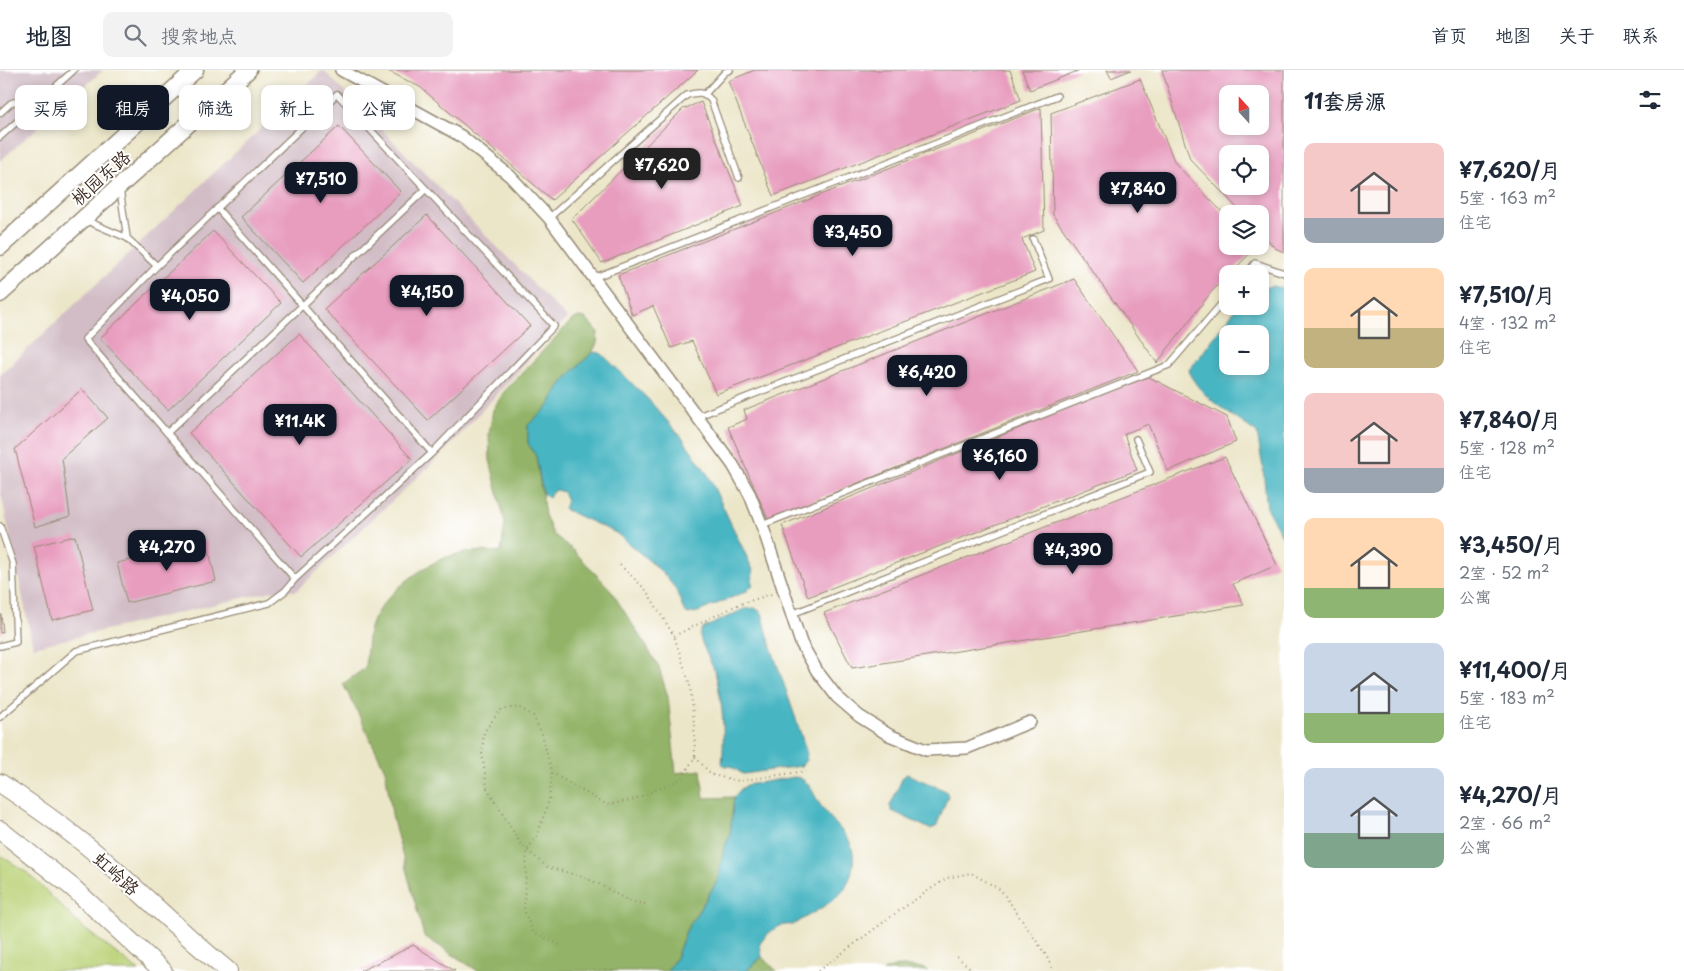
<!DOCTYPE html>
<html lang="zh">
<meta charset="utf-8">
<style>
:root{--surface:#fff;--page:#f2f2f3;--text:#1f2937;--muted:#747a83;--line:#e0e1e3;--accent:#111827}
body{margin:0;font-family:"Playpen Sans","LXGW WenKai TC",sans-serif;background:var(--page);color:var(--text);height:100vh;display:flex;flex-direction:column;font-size:19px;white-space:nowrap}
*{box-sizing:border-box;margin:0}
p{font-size:16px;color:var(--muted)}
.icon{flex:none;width:28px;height:28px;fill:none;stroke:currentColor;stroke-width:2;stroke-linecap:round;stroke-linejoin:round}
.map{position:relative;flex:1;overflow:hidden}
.side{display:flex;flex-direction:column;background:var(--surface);width:400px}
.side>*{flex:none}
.hud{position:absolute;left:15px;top:15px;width:475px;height:45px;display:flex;gap:10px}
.needle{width:32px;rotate:339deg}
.tools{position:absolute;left:1219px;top:15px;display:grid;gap:10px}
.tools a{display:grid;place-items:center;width:50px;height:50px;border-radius:10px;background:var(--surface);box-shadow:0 2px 8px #0003;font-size:25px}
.price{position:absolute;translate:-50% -42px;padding:0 11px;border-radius:10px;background:var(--accent);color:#fff;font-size:16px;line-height:32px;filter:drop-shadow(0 1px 2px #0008)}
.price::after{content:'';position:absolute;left:50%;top:30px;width:15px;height:11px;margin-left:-8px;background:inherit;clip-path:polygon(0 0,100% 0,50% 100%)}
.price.active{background:#222;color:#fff}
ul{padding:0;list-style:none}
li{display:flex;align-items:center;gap:15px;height:125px;padding:0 20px}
li span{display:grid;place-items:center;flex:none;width:140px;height:100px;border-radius:10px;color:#555}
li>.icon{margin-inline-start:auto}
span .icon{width:60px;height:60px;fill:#fffc;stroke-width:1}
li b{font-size:21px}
h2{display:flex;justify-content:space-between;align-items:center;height:60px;padding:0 20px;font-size:21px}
.pill{padding:0 18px;border-radius:10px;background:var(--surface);box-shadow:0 2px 8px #0003;font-size:18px;line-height:45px}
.pill.active{background:var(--accent);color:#fff}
header{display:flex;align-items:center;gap:30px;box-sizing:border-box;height:70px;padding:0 25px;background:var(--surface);border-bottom:1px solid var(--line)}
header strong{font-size:24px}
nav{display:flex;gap:28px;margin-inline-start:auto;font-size:18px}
.search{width:350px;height:45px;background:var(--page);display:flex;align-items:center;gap:12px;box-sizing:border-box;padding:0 18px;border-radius:10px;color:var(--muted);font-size:19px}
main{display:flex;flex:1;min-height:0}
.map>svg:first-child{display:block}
.industrial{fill:#d2bdc6}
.green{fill:#bad277;stroke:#7a7e4a}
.forest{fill:#93b468;stroke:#676f43}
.water{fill:#47b5c2;stroke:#417070;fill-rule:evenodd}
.building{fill:#e89dbf;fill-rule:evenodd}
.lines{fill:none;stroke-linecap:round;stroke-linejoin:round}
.service-casing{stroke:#948874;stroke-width:8}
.minor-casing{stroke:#948874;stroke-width:14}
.secondary-casing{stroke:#948874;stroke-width:19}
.primary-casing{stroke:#948874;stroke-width:20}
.path{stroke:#948874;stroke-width:2;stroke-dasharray:1 4;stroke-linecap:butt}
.service{stroke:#fff;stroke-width:5.5}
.minor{stroke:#fff;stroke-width:11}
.secondary{stroke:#fff;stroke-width:16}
.primary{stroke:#fff;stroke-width:18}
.labels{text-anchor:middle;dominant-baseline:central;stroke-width:4;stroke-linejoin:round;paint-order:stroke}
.street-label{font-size:18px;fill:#3b2a1e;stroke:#fff}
</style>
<header>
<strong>地图</strong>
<div class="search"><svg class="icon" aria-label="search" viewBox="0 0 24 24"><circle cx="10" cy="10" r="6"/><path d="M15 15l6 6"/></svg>搜索地点</div>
<nav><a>首页</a><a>地图</a><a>关于</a><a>联系</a></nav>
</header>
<main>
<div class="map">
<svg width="1284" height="901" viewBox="0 0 1284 901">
<rect width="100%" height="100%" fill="#fff"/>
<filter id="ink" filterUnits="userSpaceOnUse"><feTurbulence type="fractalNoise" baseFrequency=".02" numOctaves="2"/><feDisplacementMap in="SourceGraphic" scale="10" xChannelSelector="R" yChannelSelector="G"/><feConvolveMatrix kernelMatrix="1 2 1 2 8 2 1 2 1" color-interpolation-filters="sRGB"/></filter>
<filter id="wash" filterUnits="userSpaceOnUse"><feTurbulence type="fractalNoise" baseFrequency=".0096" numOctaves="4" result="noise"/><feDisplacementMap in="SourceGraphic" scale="20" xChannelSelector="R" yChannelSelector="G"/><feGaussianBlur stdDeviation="1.12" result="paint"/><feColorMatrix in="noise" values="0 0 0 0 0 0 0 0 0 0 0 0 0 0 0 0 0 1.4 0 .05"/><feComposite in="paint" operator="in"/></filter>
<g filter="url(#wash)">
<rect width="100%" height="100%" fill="#ece6c9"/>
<path class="industrial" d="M0,0H103L0,91Z
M323,0L567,248L443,383L296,521H272L33,577L0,419V305Z"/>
<path class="green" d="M0,785L29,804L82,857L139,901H0Z"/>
<path class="forest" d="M579,247L585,248L598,262L597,273L592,283L572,302L560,316L549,336L528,355V373L536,386L545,445L553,464L573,480L610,519L658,595L668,627L676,703L701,700L704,728L734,727L730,766L724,778L718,810L686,861L676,888L667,901H478L424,866L393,750L385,700L358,643L343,614L365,598C367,586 367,564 371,555C380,528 421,496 447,487C465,481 483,481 501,482L505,453L490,390L489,364L493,340L503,323L572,250Z
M762,887L777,901H746Z
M897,896L922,898L928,901H883Z"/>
<path class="water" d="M1274,216L1284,219V469L1267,439L1263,398L1257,363C1236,347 1196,326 1189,300L1238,236H1260V218ZM1228,264H1260V296H1228Z
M597,282L602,284L648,329L683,369L707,403L753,500L752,516L747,521L698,542L688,544L684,541L677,522L668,508L653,494L616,463L564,439L567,430L563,422L556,420L551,423L549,428L543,424L536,386L528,373V355L549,336L560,316L572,302L592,283Z
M755,538L762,543L771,577L798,655L807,684L806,690L801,696L743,704L730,696H726L722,694C725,664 723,632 715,602C712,594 700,571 700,566C700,563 701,562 702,559L744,539Z
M907,704L946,721L948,726L936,757L930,759L892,741L890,736L903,707Z
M794,707C810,708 813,725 821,736C829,748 840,757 848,769C858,785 853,809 841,823C828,836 808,845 793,855C778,853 769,862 760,873L762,887L746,901H667L676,888L686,861L718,810L724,778L730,766L734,727L741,719L747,715Z"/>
<g id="blocks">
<path class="building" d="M386,0H698L552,130L420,17Z
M755,0H1010L1021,30L773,126L728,11Z
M1022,0H1080L1030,20Z
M1107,0H1131L1111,8Z
M1162,0H1284V182L1275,178L1260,162V144H1243L1190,89ZM1228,24H1260V56H1228ZM1228,84H1260V116H1228Z
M1140,9L1175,93L1228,148V176H1254L1255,178L1230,204H1228V206L1212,221L1157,293L1053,145L1051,43Z
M701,32L743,136L602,193L572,149L683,39Z
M1041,38L1044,160L1022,169L1035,202L716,324L692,271L671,278L653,236L632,245L618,205Z
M339,56L401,122L303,213L241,147Z
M427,145L530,256L428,350L324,239Z
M213,161L281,233L168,340L100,268Z
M1074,209L1138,301L768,449L728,357L747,349L744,340Z
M299,264L412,389L301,487L189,363Z
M1147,306L1227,347L1236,372L1168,401L1148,354L1124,364L1137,400L808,527L782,455Z
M82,319L108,348L62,388L70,446L35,457L15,379Z
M1225,387L1277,495L1233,514L1244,535L852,598L824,543Z
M75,466L93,540L52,550L34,476Z
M207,472L216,511L127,533L117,493Z
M0,544H1L3,562L0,563Z
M413,875L455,901H360L392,886Z"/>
</g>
</g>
<g filter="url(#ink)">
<use href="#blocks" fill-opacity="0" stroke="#948874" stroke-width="1"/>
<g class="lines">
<g class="service-casing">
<path id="service" d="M705,24L725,2L730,0
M0,43L11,33L48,23
M0,67L74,0
M217,138L432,383
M549,148L687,25C698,22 703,21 711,30L739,108
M85,150L127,168L120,119
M127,168L157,196L85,269L295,509L432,383L554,256L337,24L157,196
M1246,204L1255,193L1284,203
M593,208L1057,26
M696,347L1049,209L1033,169
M167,363L426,119
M762,455L1169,295L1228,226
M0,456L13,494L16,572L0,576
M792,544L1150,402L1136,369
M0,647L76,581L269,533L285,521L295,509"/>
</g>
<g class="minor-casing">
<path id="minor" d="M341,0L461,66L510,106L549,148L733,395L750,425L764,461L801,573L817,601L837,627L859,646L889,665L926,680L967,678L1030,652"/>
</g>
<g class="secondary-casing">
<path id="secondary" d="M0,177L195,0
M0,224L248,0"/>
</g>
<g class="primary-casing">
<path id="primary" d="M0,713C36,737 72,762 105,791C146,827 185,866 228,901
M0,760L72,817L163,901"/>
</g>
<path class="path" d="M620,495L646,520L674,566L737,535L772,524
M695,687L712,705L739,711L806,701
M552,703L549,730L537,766L527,780L524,841L533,862L560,875
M645,834L627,830L599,814L580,806L547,797L527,780L519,771L487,718L482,683L484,662L500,640L519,637L533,646L542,664L552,703L607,735L635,729L681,709L695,687L694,653L690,615L674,566
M957,887L974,901
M818,901L900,840L947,808L971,803L1001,820L1046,885L1053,901"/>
<use href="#service" class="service"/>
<use href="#minor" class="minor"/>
<use href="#secondary" class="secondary"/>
<use href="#primary" class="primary"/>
</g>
</g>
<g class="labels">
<g class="street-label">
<text transform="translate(100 107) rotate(-42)">桃园东路</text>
<text transform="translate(117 803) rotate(42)">虹岭路</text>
</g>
</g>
</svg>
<div class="tools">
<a><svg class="needle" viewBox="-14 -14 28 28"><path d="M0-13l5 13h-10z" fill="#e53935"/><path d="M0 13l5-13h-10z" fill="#747a83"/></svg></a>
<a><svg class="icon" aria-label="locate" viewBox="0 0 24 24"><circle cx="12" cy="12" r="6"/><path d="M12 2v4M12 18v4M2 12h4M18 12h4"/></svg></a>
<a><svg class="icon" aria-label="layers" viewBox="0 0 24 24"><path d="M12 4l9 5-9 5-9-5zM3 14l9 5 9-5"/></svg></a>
<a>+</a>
<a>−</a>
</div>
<b class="price active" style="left:662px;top:120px">¥7,620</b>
<b class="price" style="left:321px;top:134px">¥7,510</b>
<b class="price" style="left:1138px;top:144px">¥7,840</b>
<b class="price" style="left:853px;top:187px">¥3,450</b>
<b class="price" style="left:427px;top:247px">¥4,150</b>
<b class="price" style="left:190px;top:251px">¥4,050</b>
<b class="price" style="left:927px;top:327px">¥6,420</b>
<b class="price" style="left:300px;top:376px">¥11.4K</b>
<b class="price" style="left:1000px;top:411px">¥6,160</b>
<b class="price" style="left:167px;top:502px">¥4,270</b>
<b class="price" style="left:1073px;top:505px">¥4,390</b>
<div class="hud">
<a class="pill">买房</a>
<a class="pill active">租房</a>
<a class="pill">筛选</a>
<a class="pill">新上</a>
<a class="pill">公寓</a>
</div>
</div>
<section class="side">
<h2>11套房源<svg class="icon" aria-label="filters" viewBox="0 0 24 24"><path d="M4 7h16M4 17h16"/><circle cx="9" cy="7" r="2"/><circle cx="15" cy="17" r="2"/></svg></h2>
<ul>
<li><span style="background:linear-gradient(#f6c9c9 75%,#9aa5b1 0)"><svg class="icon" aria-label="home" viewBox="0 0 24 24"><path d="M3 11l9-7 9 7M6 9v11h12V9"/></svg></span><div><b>¥7,620/月</b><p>5室 · 163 m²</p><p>住宅</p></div></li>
<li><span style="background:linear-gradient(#ffd9b3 60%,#c2b280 0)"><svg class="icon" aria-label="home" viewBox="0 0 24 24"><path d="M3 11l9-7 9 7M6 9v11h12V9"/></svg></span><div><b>¥7,510/月</b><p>4室 · 132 m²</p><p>住宅</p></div></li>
<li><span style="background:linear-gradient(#f6c9c9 75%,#9aa5b1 0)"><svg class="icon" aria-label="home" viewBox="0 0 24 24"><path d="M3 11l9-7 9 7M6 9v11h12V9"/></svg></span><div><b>¥7,840/月</b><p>5室 · 128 m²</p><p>住宅</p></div></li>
<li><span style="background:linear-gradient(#ffd9b3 70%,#8fb573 0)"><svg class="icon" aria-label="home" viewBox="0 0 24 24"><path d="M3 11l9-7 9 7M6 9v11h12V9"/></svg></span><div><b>¥3,450/月</b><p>2室 · 52 m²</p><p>公寓</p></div></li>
<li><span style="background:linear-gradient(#c9d6e8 70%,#8fb573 0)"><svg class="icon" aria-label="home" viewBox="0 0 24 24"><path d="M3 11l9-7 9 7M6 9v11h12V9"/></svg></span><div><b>¥11,400/月</b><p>5室 · 183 m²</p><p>住宅</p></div></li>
<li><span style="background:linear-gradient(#c9d6e8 65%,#7fa58c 0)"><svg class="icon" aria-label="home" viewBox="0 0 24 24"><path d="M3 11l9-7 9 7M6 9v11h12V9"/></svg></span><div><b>¥4,270/月</b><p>2室 · 66 m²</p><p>公寓</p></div></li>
</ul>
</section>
</main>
